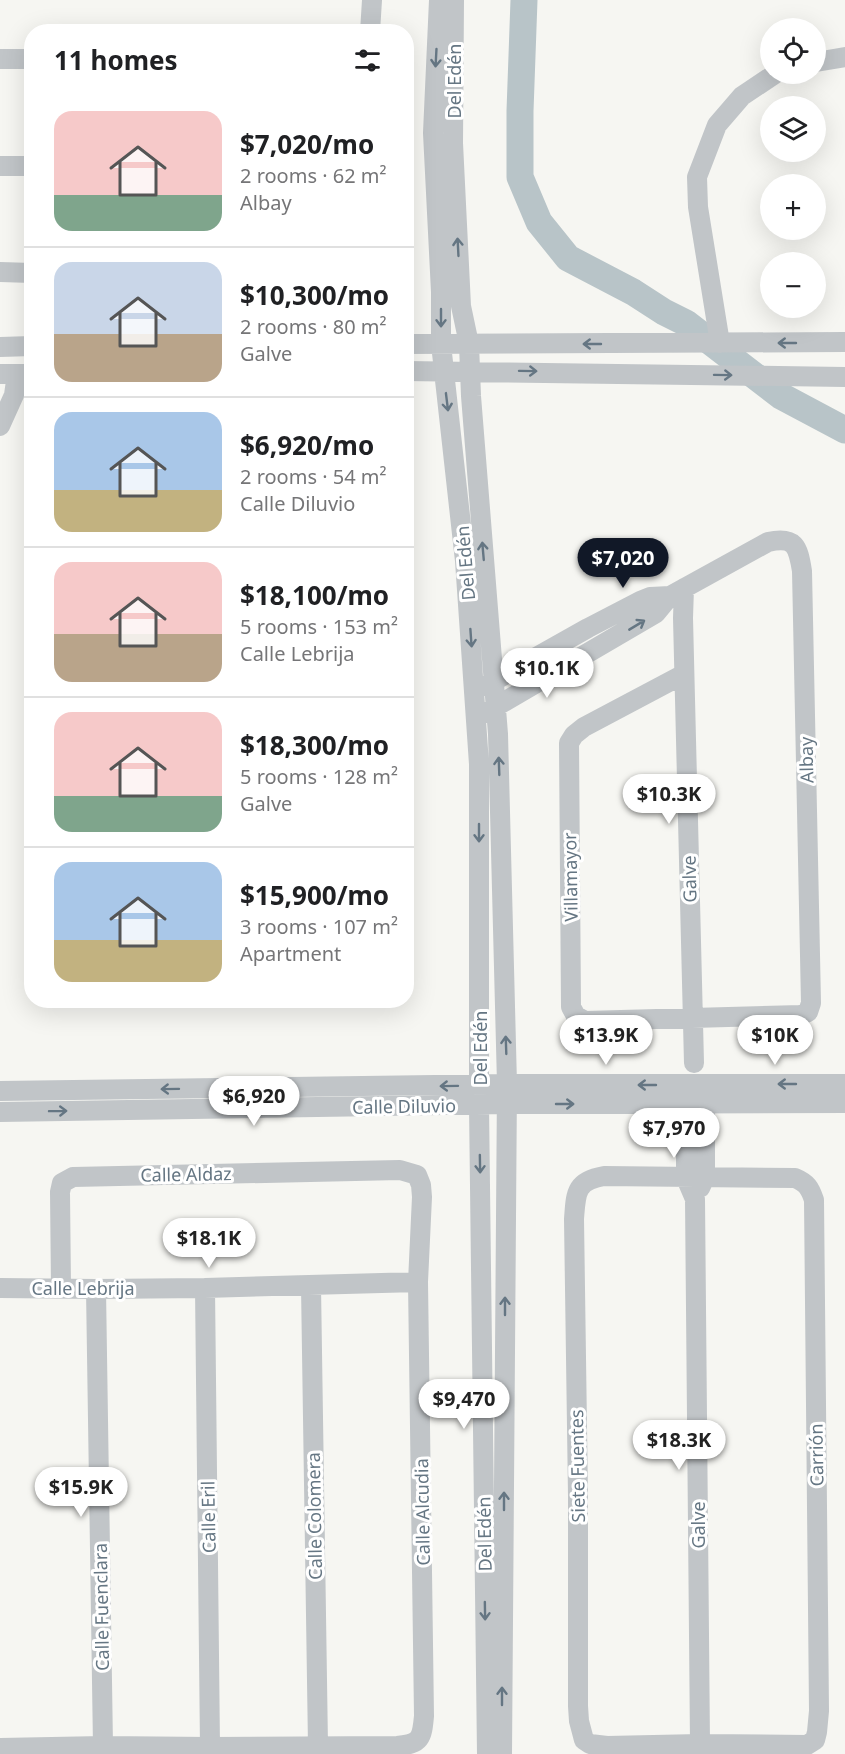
<!DOCTYPE html>
<meta charset="utf-8">
<style>
:root{--surface:#fff;--page:#f6f6f6;--text:#202124;--muted:#757577;--line:#e0e0e0;--accent:#111827}
body{margin:0;font-family:"Noto Sans",sans-serif;background:var(--page);color:var(--text);height:100vh;display:flex;flex-direction:column;font-size:22px;white-space:nowrap}
*{box-sizing:border-box;margin:0}
p{font-size:20px;color:var(--muted)}
.icon{flex:none;width:33px;height:33px;fill:none;stroke:currentColor;stroke-width:2;stroke-linecap:round;stroke-linejoin:round}
.map{position:relative;flex:1;overflow:hidden}
.panel{position:absolute;left:24px;top:24px;width:390px;height:984px;display:flex;flex-direction:column;background:var(--surface);border-radius:24px;box-shadow:0 6px 24px #0002}
.panel>*{flex:none}
.buttons{position:absolute;left:760px;top:18px;display:grid;gap:12px}
.buttons a{display:grid;place-items:center;width:66px;height:66px;border-radius:50%;background:var(--surface);box-shadow:0 6px 24px #0002;font-size:30px}
.price{position:absolute;translate:-50% -51px;padding:0 14px;border-radius:21px;background:#fff;color:#222;font-size:20px;line-height:39px;filter:drop-shadow(0 2px 3px #0008)}
.price::after{content:'';position:absolute;left:50%;top:36px;width:18px;height:14px;margin-left:-9px;background:inherit;clip-path:polygon(0 0,100% 0,50% 100%)}
.price.on{background:var(--accent);color:#fff}
ul{padding:0;list-style:none}
li{display:flex;align-items:center;gap:18px;height:150px;padding:0 30px}
li+li{border-top:2px solid var(--line)}
li span{display:grid;place-items:center;flex:none;width:168px;height:120px;border-radius:18px;color:#555}
li>.icon{margin-inline-start:auto}
span .icon{width:72px;height:72px;fill:#fffc;stroke-width:1}
li b{font-size:26px}
h2{display:flex;justify-content:space-between;align-items:center;height:72px;padding:0 30px;font-size:26px}
.map>svg:first-child{display:block}
.lines{fill:none;stroke-linecap:round;stroke-linejoin:round}
.river{stroke:#b8c4c8;stroke-width:27}
.minor{stroke:#c1c5c8;stroke-width:20}
.oneway{stroke:#657683}
.labels{text-anchor:middle;dominant-baseline:central;stroke-width:6;stroke-linejoin:round;paint-order:stroke}
.street-label{font-size:18px;fill:#657683;stroke:#fff}
</style>
<div class="map">
<svg width="845" height="1754" viewBox="0 0 845 1754">
<rect width="100%" height="100%" fill="#f6f6f2"/>
<g class="lines">
<path class="river" d="M524,0L520,111V177L539,222L568,258L633,292L664,312L686,323L781,396L845,430"/>
<path class="minor" d="M439,0L433,133L441,292V344L465,561L479,764V1105L487,1754
M454,0L453,143L461,306L469,344L471,396L498,734L507,1084L502,1754
M370,32L372,0
M0,59H32
M816,62L845,57
M0,166H32
M0,272L32,273
M720,343L698,207L697,177L717,125L742,96L775,74
M406,344L845,342
M0,347L32,346
M406,371L845,377
M0,374H32
M0,426L14,395L17,374
M684,588L683,618L694,1063
M485,686L588,628L640,601L650,597L670,596
M485,713L656,613L670,596L768,542C795,536 798,546 802,571L811,1003L808,1012L801,1015L585,1021L576,1016L571,1007L569,743L574,735L584,727L684,674
M0,1091L507,1084H845
M686,1091V1178L695,1199L700,1744
M0,1112L507,1104L845,1103
M604,1176L795,1178C807,1183 810,1188 814,1200L819,1711L817,1732L815,1740L807,1745L700,1744L607,1746L590,1744L584,1740L579,1721L578,1706V1496L574,1219C576,1193 575,1181 604,1176Z
M700,1188L705,1177V1092
M311,1286L318,1746
M0,1288L96,1289L205,1288L418,1282
M205,1288L210,1747
M96,1289L103,1746
M0,1748L103,1746L210,1747L397,1746C421,1744 422,1738 424,1716L418,1282L422,1197L421,1185L417,1175L400,1170L73,1177L62,1183L60,1192L61,1288"/>
</g>
<defs><path id="oneway-shaft" d="M-6 0H5M1.5-3L5.5 0L1.5 3" fill="none" stroke-width="1.6" stroke-linecap="round" stroke-linejoin="round" transform="scale(1.5)"/></defs>
<g class="oneway">
<use href="#oneway-shaft" transform="translate(436 58) rotate(93)"/>
<use href="#oneway-shaft" transform="translate(458 247) rotate(-93)"/>
<use href="#oneway-shaft" transform="translate(441 318) rotate(90)"/>
<use href="#oneway-shaft" transform="translate(787 343) rotate(180)"/>
<use href="#oneway-shaft" transform="translate(592 344) rotate(180)"/>
<use href="#oneway-shaft" transform="translate(528 371) rotate(1)"/>
<use href="#oneway-shaft" transform="translate(723 375) rotate(1)"/>
<use href="#oneway-shaft" transform="translate(447 402) rotate(83)"/>
<use href="#oneway-shaft" transform="translate(483 551) rotate(-95)"/>
<use href="#oneway-shaft" transform="translate(637 625) rotate(-31)"/>
<use href="#oneway-shaft" transform="translate(471 638) rotate(86)"/>
<use href="#oneway-shaft" transform="translate(499 766) rotate(-92)"/>
<use href="#oneway-shaft" transform="translate(479 833) rotate(90)"/>
<use href="#oneway-shaft" transform="translate(506 1045) rotate(-92)"/>
<use href="#oneway-shaft" transform="translate(787 1084) rotate(180)"/>
<use href="#oneway-shaft" transform="translate(647 1085) rotate(-180)"/>
<use href="#oneway-shaft" transform="translate(449 1086) rotate(179)"/>
<use href="#oneway-shaft" transform="translate(170 1089) rotate(179)"/>
<use href="#oneway-shaft" transform="translate(565 1104)"/>
<use href="#oneway-shaft" transform="translate(58 1111) rotate(-1)"/>
<use href="#oneway-shaft" transform="translate(480 1164) rotate(89)"/>
<use href="#oneway-shaft" transform="translate(505 1306) rotate(-90)"/>
<use href="#oneway-shaft" transform="translate(504 1501) rotate(-90)"/>
<use href="#oneway-shaft" transform="translate(485 1611) rotate(89)"/>
<use href="#oneway-shaft" transform="translate(502 1696) rotate(-90)"/>
</g>
<g class="labels">
<g class="street-label">
<text transform="translate(454 81) rotate(-90)">Del Edén</text>
<text transform="translate(465 563) rotate(-95)">Del Edén</text>
<text transform="translate(806 760) rotate(-91)">Albay</text>
<text transform="translate(570 877) rotate(-91)">Villamayor</text>
<text transform="translate(689 879) rotate(-91)">Galve</text>
<text transform="translate(480 1048) rotate(-90)">Del Edén</text>
<text transform="translate(404 1106) rotate(-1)">Calle Diluvio</text>
<text transform="translate(186 1174) rotate(-1)">Calle Aldaz</text>
<text x="83" y="1288">Calle Lebrija</text>
<text transform="translate(816 1455) rotate(-91)">Carrión</text>
<text transform="translate(577 1466) rotate(-91)">Siete Fuentes</text>
<text transform="translate(422 1512) rotate(-91)">Calle Alcudia</text>
<text transform="translate(314 1516) rotate(-91)">Calle Colomera</text>
<text transform="translate(208 1517) rotate(-91)">Calle Eril</text>
<text transform="translate(698 1525) rotate(-90)">Galve</text>
<text transform="translate(484 1534) rotate(-91)">Del Edén</text>
<text transform="translate(101 1607) rotate(-91)">Calle Fuenclara</text>
</g>
</g>
</svg>
<div class="buttons">
<a><svg class="icon" aria-label="locate" viewBox="0 0 24 24"><circle cx="12" cy="12" r="6"/><path d="M12 2v4M12 18v4M2 12h4M18 12h4"/></svg></a>
<a><svg class="icon" aria-label="layers" viewBox="0 0 24 24"><path d="M12 4l9 5-9 5-9-5zM3 14l9 5 9-5"/></svg></a>
<a>+</a>
<a>−</a>
</div>
<b class="price on" style="left:623px;top:589px">$7,020</b>
<b class="price" style="left:547px;top:699px">$10.1K</b>
<b class="price" style="left:669px;top:825px">$10.3K</b>
<b class="price" style="left:606px;top:1066px">$13.9K</b>
<b class="price" style="left:775px;top:1066px">$10K</b>
<b class="price" style="left:254px;top:1127px">$6,920</b>
<b class="price" style="left:674px;top:1159px">$7,970</b>
<b class="price" style="left:209px;top:1269px">$18.1K</b>
<b class="price" style="left:464px;top:1430px">$9,470</b>
<b class="price" style="left:679px;top:1471px">$18.3K</b>
<b class="price" style="left:81px;top:1518px">$15.9K</b>
<section class="panel">
<h2>11 homes<svg class="icon" aria-label="filters" viewBox="0 0 24 24"><path d="M4 7h16M4 17h16"/><circle cx="9" cy="7" r="2"/><circle cx="15" cy="17" r="2"/></svg></h2>
<ul>
<li><span style="background:linear-gradient(#f6c9c9 70%,#7fa58c 0)"><svg class="icon" aria-label="home" viewBox="0 0 24 24"><path d="M3 11l9-7 9 7M6 9v11h12V9"/></svg></span><div><b>$7,020/mo</b><p>2 rooms · 62 m²</p><p>Albay</p></div></li>
<li><span style="background:linear-gradient(#c9d6e8 60%,#b9a48a 0)"><svg class="icon" aria-label="home" viewBox="0 0 24 24"><path d="M3 11l9-7 9 7M6 9v11h12V9"/></svg></span><div><b>$10,300/mo</b><p>2 rooms · 80 m²</p><p>Galve</p></div></li>
<li><span style="background:linear-gradient(#a9c7e8 65%,#c2b280 0)"><svg class="icon" aria-label="home" viewBox="0 0 24 24"><path d="M3 11l9-7 9 7M6 9v11h12V9"/></svg></span><div><b>$6,920/mo</b><p>2 rooms · 54 m²</p><p>Calle Diluvio</p></div></li>
<li><span style="background:linear-gradient(#f6c9c9 60%,#b9a48a 0)"><svg class="icon" aria-label="home" viewBox="0 0 24 24"><path d="M3 11l9-7 9 7M6 9v11h12V9"/></svg></span><div><b>$18,100/mo</b><p>5 rooms · 153 m²</p><p>Calle Lebrija</p></div></li>
<li><span style="background:linear-gradient(#f6c9c9 70%,#7fa58c 0)"><svg class="icon" aria-label="home" viewBox="0 0 24 24"><path d="M3 11l9-7 9 7M6 9v11h12V9"/></svg></span><div><b>$18,300/mo</b><p>5 rooms · 128 m²</p><p>Galve</p></div></li>
<li><span style="background:linear-gradient(#a9c7e8 65%,#c2b280 0)"><svg class="icon" aria-label="home" viewBox="0 0 24 24"><path d="M3 11l9-7 9 7M6 9v11h12V9"/></svg></span><div><b>$15,900/mo</b><p>3 rooms · 107 m²</p><p>Apartment</p></div></li>
</ul>
</section>
</div>
